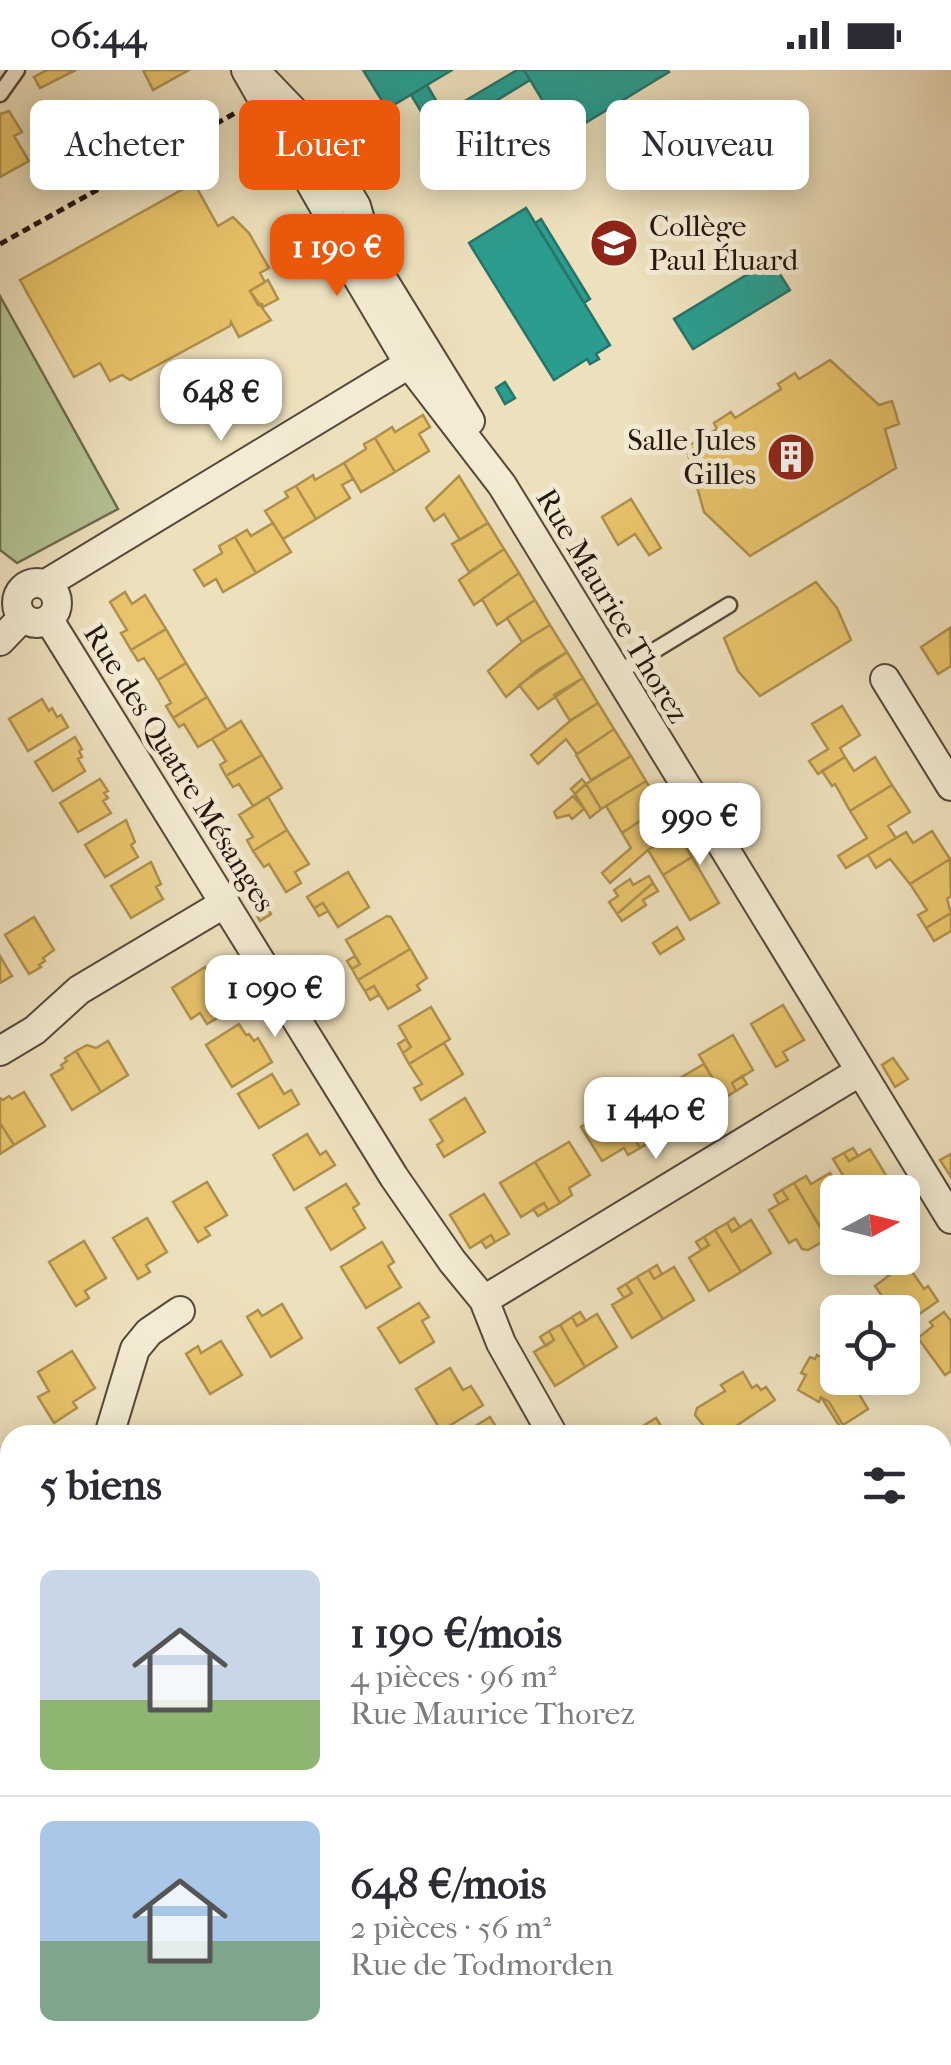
<!DOCTYPE html>
<html lang="fr">
<meta charset="utf-8">
<style>
:root{--surface:#fff;--page:#f2f2f3;--text:#2b2b33;--muted:#7c7c81;--line:#e1e1e2;--accent:#ea580c}
body{margin:0;font-family:"IM FELL French Canon",serif;background:var(--page);color:var(--text);height:100vh;display:flex;flex-direction:column;font-size:38px;white-space:nowrap}
*{box-sizing:border-box;margin:0}
p{font-size:32px;color:var(--muted)}
.icon{flex:none;width:55px;height:55px;fill:none;stroke:currentColor;stroke-width:2;stroke-linecap:round;stroke-linejoin:round}
.map{position:relative;flex:1;overflow:hidden}
.panel{position:absolute;left:0px;top:1355px;width:952px;height:640px;display:flex;flex-direction:column;background:var(--surface);border-radius:30px 30px 0 0;box-shadow:0 5px 25px #0003}
.panel>*{flex:none}
.banner{position:absolute;left:30px;top:30px;width:892px;height:90px;display:flex;gap:20px}
.needle{width:65px;rotate:83deg}
.buttons{position:absolute;left:820px;top:1105px;display:grid;gap:20px}
.buttons a{display:grid;place-items:center;width:100px;height:100px;border-radius:15px;background:var(--surface);box-shadow:0 5px 25px #0003;font-size:50px}
.price{position:absolute;translate:-50% -85px;padding:0 22px;border-radius:20px;background:#fff;color:#222;font-size:32px;line-height:65px;filter:drop-shadow(0 2px 5px #0008)}
.price::after{content:'';position:absolute;left:50%;top:60px;width:30px;height:22px;margin-left:-15px;background:inherit;clip-path:polygon(0 0,100% 0,50% 100%)}
.price.current{background:var(--accent);color:#fff}
ul{padding:0;list-style:none}
li{display:flex;align-items:center;gap:30px;height:250px;padding:0 40px}
li+li{border-top:2px solid var(--line)}
li span{display:grid;place-items:center;flex:none;width:280px;height:200px;border-radius:15px;color:#555}
li>.icon{margin-inline-start:auto}
span .icon{width:120px;height:120px;fill:#fffc;stroke-width:1}
li b{font-size:42px}
h2{display:flex;justify-content:space-between;align-items:center;height:120px;padding:0 40px;font-size:42px}
.pill{padding:0 35px;border-radius:15px;background:var(--surface);box-shadow:0 5px 25px #0003;font-size:35px;line-height:90px}
.pill.current{background:var(--accent);color:#fff}
.status{display:flex;justify-content:space-between;align-items:center;height:70px;padding:0 50px;background:var(--surface);direction:ltr}
.status svg{height:28px;fill:currentColor}
.map>svg:first-child{display:block}
.green{fill:#b4c393;stroke:#6c6c50;stroke-width:2.5}
.homes{fill:#e9c46a;stroke:#ae904e;stroke-width:2.5}
.schools{fill:#2a9d8f;stroke:#287468;stroke-width:2.5}
.industry{fill:#8a817c;stroke:#6b615b;stroke-width:2.5}
.lines{fill:none;stroke-linecap:round;stroke-linejoin:round}
.lane-casing{stroke:#56483a;stroke-width:19}
.street-casing{stroke:#56483a;stroke-width:32}
.secondary-casing{stroke:#24150e;stroke-width:45}
.path{stroke:#24150e;stroke-width:5;stroke-dasharray:8 5;stroke-linecap:butt}
.lane{stroke:#f3ebd3;stroke-width:14}
.street{stroke:#f3ebd3;stroke-width:28}
.secondary{stroke:#f3ebd3;stroke-width:40}
.labels{text-anchor:middle;dominant-baseline:central;stroke-width:10;stroke-linejoin:round;paint-order:stroke}
.poi-label{font-size:30px;fill:#24150e;stroke:#f3ebd3;text-anchor:start}
.street-label{font-size:30px;fill:#24150e;stroke:#f3ebd3}
</style>
<div class="status"><b>06:44</b><svg viewBox="0 0 49 12"><path d="M0 12V9h3v3zM5 12V6h3v6zM10 12V3h3v9zM15 12V0h3v12zM26 1h20v11H26zM47 4h2v5h-2z"/></svg></div>
<div class="map">
<svg width="951" height="1995" viewBox="0 0 951 1995">
<rect width="100%" height="100%" fill="#ede0bc"/>
<filter id="stains"><feTurbulence type="fractalNoise" baseFrequency=".002" numOctaves="4"/><feColorMatrix values="0 0 0 0 .2 0 0 0 0 .09 0 0 0 0 .02 0 0 0 .5 -.17"/></filter>
<radialGradient id="worn" r=".72"><stop offset=".6" stop-color="#630" stop-opacity="0"/><stop offset="1" stop-color="#630" stop-opacity=".3"/></radialGradient>
<path class="green" d="M0,226L118,439L17,493L0,480Z
M942,1476L951,1486V1607L943,1626Z
M10,1894V1985H191L179,1995H0V1896Z"/>
<path class="homes" d="M47,0H76L40,18L34,7Z
M143,0H189L153,20Z
M9,41L22,62L14,66L29,91L0,107V44Z
M194,113L218,156L233,147L249,163L269,198L260,203L265,212L250,221L271,250L239,267L231,252L230,256L130,310L122,305L110,311L100,293L74,307L20,210Z
M268,210L278,229L263,237L262,234L258,235L250,221Z
M830,290L879,335L892,331L899,354L885,359L896,398L750,486L704,442L686,377L717,359L714,353L731,342L735,348L781,319L778,314L795,303L799,309Z
M423,345L430,357L419,364L429,381L395,402L375,368L392,357L395,362Z
M375,368L395,402L361,422L344,393L366,379L364,374Z
M344,393L353,409L342,415L350,428L316,449L296,416L313,405L315,410Z
M459,406L488,453L460,470L444,444L434,451L426,438Z
M296,416L316,449L283,469L265,441L288,427L285,422Z
M631,429L661,478L649,485L635,464L618,475L602,447Z
M273,453L291,482L256,503L235,467L247,460L251,466Z
M488,453L504,479L469,502L452,474Z
M235,467L256,503L223,522L216,509L204,516L194,500L222,483L219,476Z
M504,479L519,503L474,535L459,510Z
M519,503L535,530L497,555L482,529Z
M816,512L837,538L851,570L760,626L738,601L724,568Z
M125,522L132,534L145,525L166,559L131,580L121,563L127,560L110,532Z
M535,530L550,555L522,572L507,548Z
M550,555L567,582L539,599L506,627L488,601L522,572Z
M950,558L951,596L938,604L921,577Z
M166,559L186,593L158,610L144,588L138,591L131,580Z
M567,582L583,608L538,639L519,615Z
M186,593L207,627L173,648L166,636L171,633L158,610Z
M583,608L598,633L570,651L554,625Z
M207,627L227,660L198,677L184,654L179,657L173,648Z
M42,629L49,641L52,638L57,647L61,645L68,657L28,681L9,649Z
M598,633L614,659L577,684L566,669L538,694L531,685L571,650Z
M842,636L860,665L840,678L845,687L818,704L809,691L828,679L812,654Z
M241,651L262,685L226,706L220,695L226,691L212,669Z
M614,659L631,686L591,710L576,685Z
M75,667L82,679L79,681L82,687L78,689L85,701L53,721L35,692Z
M262,685L282,718L253,736L239,714L233,717L226,706Z
M631,686L646,711L601,739L586,714Z
M845,687L854,701L875,687L892,715L850,741L835,714L832,716L822,701Z
M100,709L108,721L104,723L108,728L103,731L111,743L78,762L60,733Z
M582,709L586,714L575,724L571,719Z
M646,711L661,737L622,763L606,736Z
M586,714L601,739L590,748L575,724Z
M892,715L910,742L888,756L896,768L846,798L838,786L867,768L850,741Z
M573,726L584,739L572,749L569,745L557,748L554,742Z
M268,727L287,760L253,781L247,770L253,767L239,745Z
M661,737L677,763L648,780L610,813L602,803L631,778L622,763Z
M126,750L135,772L131,775L138,787L105,807L85,775Z
M287,760L309,794L295,802L301,813L286,822L269,794L264,797L253,781Z
M932,761L950,789L910,814L890,789L876,798L868,785L906,762L913,773Z
M677,763L692,787L663,805L648,780Z
M692,787L719,833L690,850L663,805Z
M950,789L951,826L947,829L951,843L926,858L918,845L927,840L910,814Z
M151,792L161,814L156,817L163,829L131,848L111,816Z
M348,802L369,837L338,857L323,833L314,838L307,827Z
M649,806L653,813L617,844L609,832L618,826L614,820L630,809L633,815Z
M653,813L658,821L643,830L646,835L622,851L617,844Z
M264,833L271,844L260,851L253,839Z
M323,833L328,841L319,846L314,838Z
M951,843V861L934,871L926,858Z
M387,846L391,847L410,879L358,910L352,899L360,894L346,870Z
M34,847L54,880L43,888L45,891L39,895L41,897L29,904L5,865Z
M677,857L684,869L660,884L653,873Z
M410,879L427,908L417,915L420,920L388,939L374,916L365,921L358,910Z
M0,886L12,906L0,913Z
M355,886L360,894L352,899L347,891Z
M205,897L212,909L215,907L220,915L224,913L238,936L207,954L200,943L191,949L172,918Z
M374,916L379,925L370,930L365,921Z
M783,935L804,970L783,982L788,990L776,997L751,954Z
M431,937L450,969L409,994L403,983L411,977L399,956Z
M239,954L246,965L249,964L254,971L258,968L272,992L232,1017L206,975Z
M733,965L753,1000L732,1013L736,1021L724,1028L699,985Z
M406,969L411,977L403,983L398,974Z
M108,971L128,1005L101,1022L76,981L87,975L96,978Z
M444,973L463,1004L421,1030L414,1018L422,1014L409,994Z
M76,981L101,1022L72,1040L51,1005L63,998L61,995L67,991L65,988Z
M893,988L908,1009L895,1017L882,995Z
M704,994L724,1028L703,1040L708,1048L695,1055L670,1014Z
M272,1004L284,1024L291,1020L299,1034L259,1058L238,1024Z
M742,1006L747,1014L736,1021L732,1013Z
M649,1015L670,1050L649,1063L653,1070L640,1078L615,1036Z
M24,1022L45,1056L14,1075L0,1053V1028L3,1030L9,1026L12,1029Z
M465,1028L485,1062L444,1087L437,1075L443,1071L430,1050Z
M713,1034L718,1042L708,1048L703,1040Z
M615,1036L640,1078L628,1085L624,1078L602,1091L581,1057Z
M0,1053L14,1075L0,1084Z
M658,1057L663,1064L653,1070L649,1063Z
M307,1064L320,1085L326,1081L335,1095L294,1120L273,1085Z
M569,1072L590,1105L569,1118L572,1125L560,1133L535,1092Z
M853,1078L858,1086L849,1091L844,1083Z
M870,1079L890,1112L896,1122H853L833,1089L844,1083L849,1091Z
M951,1084V1107L940,1090Z
M535,1092L560,1133L548,1140L544,1133L521,1147L500,1113Z
M830,1103L842,1122H838V1143L819,1155L794,1113L806,1106L811,1114Z
M207,1112L227,1145L205,1158L210,1165L198,1172L173,1132Z
M794,1113L827,1169L808,1180L802,1179L796,1169L789,1173L769,1140L788,1129L782,1120Z
M346,1114L359,1134L353,1138L365,1158L331,1180L306,1138Z
M782,1120L788,1129L779,1134L774,1125Z
M484,1124L509,1164L495,1172L491,1165L470,1178L450,1145Z
M544,1133L548,1140L538,1146L533,1139Z
M147,1148L167,1182L146,1195L150,1202L138,1209L113,1168Z
M734,1148L740,1157L732,1162L727,1153Z
M751,1150L771,1183L741,1202L715,1160L727,1153L732,1162Z
M715,1160L741,1202L709,1221L689,1188L709,1175L704,1167Z
M491,1165L495,1172L486,1178L481,1171Z
M704,1167L709,1175L701,1180L696,1172Z
M84,1171L106,1208L85,1221L89,1228L76,1236L49,1192Z
M382,1172L394,1192L388,1196L401,1217L366,1238L341,1197Z
M897,1190L901,1196L888,1206L883,1199Z
M906,1193L924,1219L928,1216L938,1231L902,1256V1242H873L887,1233L875,1216Z
M657,1195L662,1204L654,1209L649,1200Z
M674,1197L694,1230L663,1249L637,1207L649,1200L654,1209Z
M637,1207L663,1249L632,1268L612,1235L632,1223L626,1214Z
M626,1214L632,1223L624,1228L618,1219Z
M419,1233L429,1247L422,1251L434,1272L400,1293L378,1258Z
M282,1234L302,1268L271,1287L247,1247L258,1240L262,1246Z
M580,1242L586,1251L577,1256L572,1247Z
M944,1242L951,1251V1301L945,1305L918,1268L933,1256L930,1252Z
M597,1244L617,1277L585,1297L560,1255L572,1247L577,1256Z
M560,1255L585,1297L555,1316L534,1282L554,1270L549,1261Z
M549,1261L554,1270L546,1276L540,1267Z
M221,1271L242,1305L210,1324L186,1284L198,1276L201,1283Z
M72,1281L95,1318L73,1332L77,1338L54,1353L38,1327L49,1321L38,1302Z
M817,1285L838,1296L835,1300L838,1308L850,1309L868,1339L843,1355L829,1332L821,1327L819,1332L798,1320L806,1305L801,1303L810,1287L815,1289Z
M450,1298L463,1320L471,1316L483,1335L441,1361L416,1319Z
M743,1302L752,1318L757,1315L761,1320L766,1317L775,1330L730,1360L731,1365H711L695,1345L697,1338L725,1321L721,1315Z
M821,1327L829,1332L843,1355L840,1357Z
M490,1347L501,1365H461Z
M656,1348L667,1365H628Z
M885,1356L887,1363L891,1362L892,1365H856Z
M0,1450L10,1454V1500L0,1496Z
M9,1775L10,1827L0,1829V1777Z"/>
<path class="schools" d="M363,0H452L387,39Z
M517,0H524L530,10L437,67L428,53Z
M524,0H667L669,2L564,66Z
M427,15L444,44L428,53L411,25Z
M526,138L610,275L596,284L599,289L590,294L587,289L554,310L469,173Z
M541,149L590,229L584,233L535,153Z
M771,190L790,220L693,279L674,249Z
M505,312L515,328L505,334L496,318Z"/>
<path class="industry" d="M951,1878V1995H896L889,1985H942V1884Z"/>
<g class="lines">
<g class="lane-casing">
<path id="lane" d="M0,24L17,0
M616,604L729,535
M942,1587L951,1589"/>
</g>
<g class="street-casing">
<path id="street" d="M246,0L329,145L351,196L409,294L502,415L951,1149
M257,3L307,55L356,136L372,192L470,351
M17 533a20 20 0 1 1 40 0a20 20 0 1 1-40 0Z
M46,514L422,286
M49,550L394,1107L452,1191L484,1230L501,1273L553,1365
M0,571L23,547
M885,609L951,716
M0,981L35,960L79,920L225,833
M484,1230L859,1002
M109,1365L135,1279L149,1262L180,1241
M0,1407L10,1408
M0,1757L10,1756
M653,1995L662,1985"/>
</g>
<g class="secondary-casing">
<path id="secondary" d="M942,1686L951,1680
M942,1725L951,1718
M415,1995L441,1985
M458,1995L490,1985"/>
</g>
<path class="path" d="M0,174L237,42"/>
<use href="#lane" class="lane"/>
<use href="#street" class="street"/>
<use href="#secondary" class="secondary"/>
</g>
<defs>
<g id="school-disc" transform="scale(2.5)"><circle r="9.5" fill="#8f2418" stroke="#f3ebd3"/><path d="M0-5L7-2L0 1L-7-2ZM-4 1L0 2.5L4 1V4Q0 6-4 4Z" fill="#fff"/></g>
<g id="building-disc" transform="scale(2.5)"><circle r="9.5" fill="#8f2418" stroke="#f3ebd3"/><path d="M-4-6H4V6H1V3H-1V6H-4ZM-2.5-4.3h1.7v1.8h-1.7ZM.8-4.3h1.7v1.8H.8ZM-2.5-1h1.7V.8h-1.7ZM.8-1h1.7V.8H.8Z" fill="#fff"/></g>
</defs>
<g fill-rule="evenodd">
<use href="#school-disc" x="614" y="173"/>
<use href="#building-disc" x="791" y="387"/>
</g>
<g class="labels">
<g class="poi-label">
<text x="649" y="156">Collège<tspan x="649" dy="34">Paul Éluard</tspan></text>
<text x="756" y="370" text-anchor="end">Salle Jules<tspan x="756" dy="34">Gilles</tspan></text>
</g>
<g class="street-label">
<text transform="translate(612 536) rotate(59)">Rue Maurice Thorez</text>
<text transform="translate(179 698) rotate(58)">Rue des Quatre Mésanges</text>
</g>
</g>
<rect width="100%" height="100%" filter="url(#stains)"/>
<rect width="100%" height="100%" fill="url(#worn)"/>
</svg>
<div class="buttons">
<a><svg class="needle" viewBox="-14 -14 28 28"><path d="M0-13l5 13h-10z" fill="#e53935"/><path d="M0 13l5-13h-10z" fill="#7c7c81"/></svg></a>
<a><svg class="icon" aria-label="locate" viewBox="0 0 24 24"><circle cx="12" cy="12" r="6"/><path d="M12 2v4M12 18v4M2 12h4M18 12h4"/></svg></a>
</div>
<b class="price current" style="left:337px;top:229px">1 190 €</b>
<b class="price" style="left:221px;top:374px">648 €</b>
<b class="price" style="left:700px;top:798px">990 €</b>
<b class="price" style="left:275px;top:970px">1 090 €</b>
<b class="price" style="left:656px;top:1092px">1 440 €</b>
<div class="banner">
<a class="pill">Acheter</a>
<a class="pill current">Louer</a>
<a class="pill">Filtres</a>
<a class="pill">Nouveau</a>
</div>
<section class="panel">
<h2>5 biens<svg class="icon" aria-label="filters" viewBox="0 0 24 24"><path d="M4 7h16M4 17h16"/><circle cx="9" cy="7" r="2"/><circle cx="15" cy="17" r="2"/></svg></h2>
<ul>
<li><span style="background:linear-gradient(#c9d6e8 65%,#8fb573 0)"><svg class="icon" aria-label="home" viewBox="0 0 24 24"><path d="M3 11l9-7 9 7M6 9v11h12V9"/></svg></span><div><b>1 190 €/mois</b><p>4 pièces · 96 m²</p><p>Rue Maurice Thorez</p></div></li>
<li><span style="background:linear-gradient(#a9c7e8 60%,#7fa58c 0)"><svg class="icon" aria-label="home" viewBox="0 0 24 24"><path d="M3 11l9-7 9 7M6 9v11h12V9"/></svg></span><div><b>648 €/mois</b><p>2 pièces · 56 m²</p><p>Rue de Todmorden</p></div></li>
</ul>
</section>
</div>
